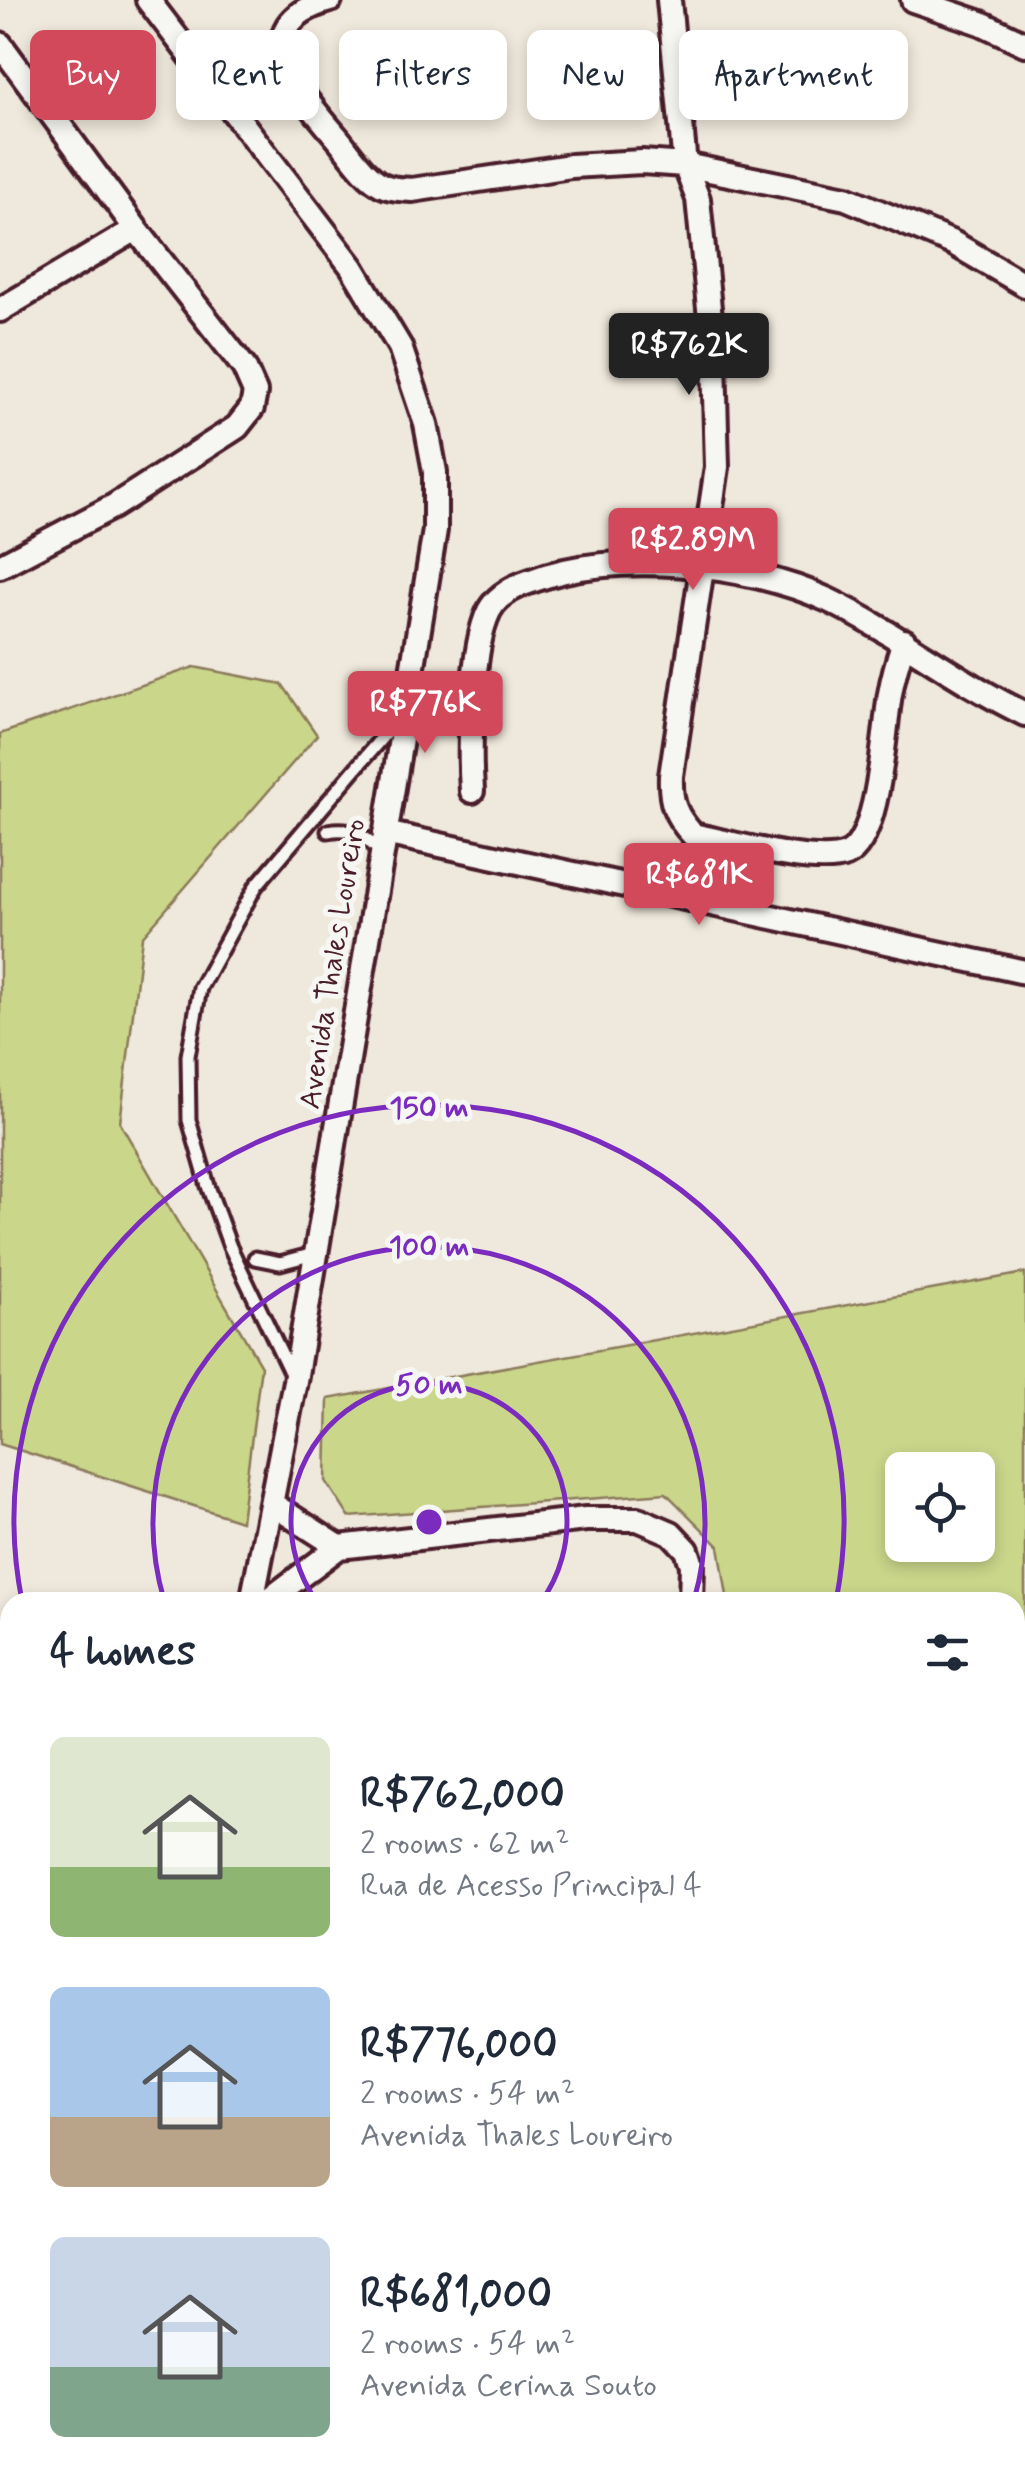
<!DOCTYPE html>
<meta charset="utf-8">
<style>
:root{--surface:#fff;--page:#f2f2f3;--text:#1f2937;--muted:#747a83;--accent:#d1495b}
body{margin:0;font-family:Mynerve,sans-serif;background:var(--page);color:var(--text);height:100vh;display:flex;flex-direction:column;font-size:38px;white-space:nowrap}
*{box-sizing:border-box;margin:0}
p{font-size:32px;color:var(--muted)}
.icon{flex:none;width:55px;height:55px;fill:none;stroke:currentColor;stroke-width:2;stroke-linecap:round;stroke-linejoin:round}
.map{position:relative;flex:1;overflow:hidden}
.side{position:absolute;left:0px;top:1592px;width:1025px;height:892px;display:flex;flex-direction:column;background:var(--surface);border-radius:30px 30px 0 0;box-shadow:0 5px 15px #0003}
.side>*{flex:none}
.hud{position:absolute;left:30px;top:30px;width:965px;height:90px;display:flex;gap:20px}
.buttons{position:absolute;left:885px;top:1452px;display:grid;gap:20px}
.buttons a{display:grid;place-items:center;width:110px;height:110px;border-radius:15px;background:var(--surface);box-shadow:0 5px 15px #0003;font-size:50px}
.price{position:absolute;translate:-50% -85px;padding:0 22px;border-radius:10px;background:var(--accent);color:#fff;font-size:32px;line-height:65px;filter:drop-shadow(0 2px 5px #0008)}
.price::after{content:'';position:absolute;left:50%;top:60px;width:30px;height:22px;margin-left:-15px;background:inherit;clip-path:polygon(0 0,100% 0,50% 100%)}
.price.on{background:#222;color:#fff}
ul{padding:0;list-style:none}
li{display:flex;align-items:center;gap:30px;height:250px;padding:0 50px}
li span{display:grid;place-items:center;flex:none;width:280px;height:200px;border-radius:15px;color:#555}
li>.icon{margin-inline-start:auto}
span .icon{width:120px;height:120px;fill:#fffc;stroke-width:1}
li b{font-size:42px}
h2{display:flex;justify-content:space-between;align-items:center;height:120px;padding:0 50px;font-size:42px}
.pill{padding:0 35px;border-radius:15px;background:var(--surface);box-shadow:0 5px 15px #0003;font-size:35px;line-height:90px}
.pill.on{background:var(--accent);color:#fff}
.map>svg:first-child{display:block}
.green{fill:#cad68a;stroke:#8a7a5a;stroke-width:2.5;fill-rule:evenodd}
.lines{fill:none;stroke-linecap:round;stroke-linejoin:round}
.stream{stroke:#878ca7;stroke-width:5}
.lane-casing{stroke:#4a1f2b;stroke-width:19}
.street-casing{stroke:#4a1f2b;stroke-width:30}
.lane{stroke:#f6f6f2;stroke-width:11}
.street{stroke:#f6f6f2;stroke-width:22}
.ring{fill:none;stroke:#7b2cbf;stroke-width:5}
.labels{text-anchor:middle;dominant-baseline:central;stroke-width:10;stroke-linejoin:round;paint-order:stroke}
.street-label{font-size:30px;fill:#4a1f2b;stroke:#f6f6f2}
.centre{fill:#7b2cbf;stroke:#f6f6f2;stroke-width:5}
.ring-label{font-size:30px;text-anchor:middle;font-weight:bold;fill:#7b2cbf;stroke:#f6f6f2;stroke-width:10;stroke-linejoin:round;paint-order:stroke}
</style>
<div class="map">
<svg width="1025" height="2484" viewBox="0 0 1025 2484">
<rect width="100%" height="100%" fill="#efe8dc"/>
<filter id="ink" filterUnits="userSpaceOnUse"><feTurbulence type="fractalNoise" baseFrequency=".01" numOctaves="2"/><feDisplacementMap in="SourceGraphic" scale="20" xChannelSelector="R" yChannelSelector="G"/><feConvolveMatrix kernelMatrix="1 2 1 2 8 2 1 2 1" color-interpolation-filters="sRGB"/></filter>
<g filter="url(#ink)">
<path class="green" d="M194,667L282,684L317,735L142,937L120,1123L261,1366L241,1521L0,1444V734Z
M1025,1273V2168L1015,2161V1602H728L719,1546L666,1493L349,1517L326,1481L328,1399ZM978,1470V1545H902V1470Z
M0,1777L10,1798V2021L0,2024Z
M10,2157V2475H380L376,2484H0V2159Z
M650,2475H832L825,2484H661Z"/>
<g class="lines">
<path class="stream" d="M0,2457L10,2472
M12,2475L18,2484"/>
<g class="lane-casing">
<path id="lane" d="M328,831C352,826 366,836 381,853
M255,1258L280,1263L314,1254
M293,1378L230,1247L208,1186L189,1120L188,1056L200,988L256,886L401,715
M1015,2296L1025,2287
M1015,2375L1025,2360
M1015,2421L1025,2422
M877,2484L884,2475"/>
</g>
<g class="street-casing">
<path id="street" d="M148,0L352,267L400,347L426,424L435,472V530L406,709L295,1381L252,1602
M330,0C241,25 298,92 335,135C350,152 362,174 382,185C392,190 402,189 412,190L571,166L642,162L685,165L846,198L953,243L1025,285
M669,0L685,165L698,199L714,358L717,467L671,776C670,802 675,816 693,835C728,842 816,867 846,855C880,841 884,728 890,694C893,676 898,659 904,641
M913,0L981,23L1025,44
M0,44L136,229L244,367L255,392L252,408L237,427L114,506L0,566
M0,310L136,229
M472,791C469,749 471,647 489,611C497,595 516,586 531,581C614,549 748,563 828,600C897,633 956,681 1025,714
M385,833L1025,972
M272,1504L339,1547
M266,1602L339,1547L586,1519H638L671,1533L687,1550L692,1565L691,1602
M0,2083L10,2080
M1015,2213L1025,2220
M612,2475L624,2484"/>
</g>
<use href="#lane" class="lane"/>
<use href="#street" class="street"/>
</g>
</g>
<g class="ring">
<path d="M317 1602A138 138 0 1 1 541 1602"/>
<path d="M164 1600A276 276 0 1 1 694 1600"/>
<path d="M22 1601A415 415 0 1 1 836 1601"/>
</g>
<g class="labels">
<g class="street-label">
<text transform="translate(333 964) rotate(-81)">Avenida Thales Loureiro</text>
</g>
</g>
<circle cx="429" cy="1522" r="15" class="centre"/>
<g class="ring-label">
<text x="429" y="1117">150 m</text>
<text x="429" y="1256">100 m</text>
<text x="429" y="1394">50 m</text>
</g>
</svg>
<div class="buttons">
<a><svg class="icon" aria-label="locate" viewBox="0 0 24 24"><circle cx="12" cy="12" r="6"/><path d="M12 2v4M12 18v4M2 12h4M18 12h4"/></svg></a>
</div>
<b class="price on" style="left:689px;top:398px">R$762K</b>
<b class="price" style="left:693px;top:593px">R$2.89M</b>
<b class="price" style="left:425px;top:756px">R$776K</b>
<b class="price" style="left:699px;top:928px">R$681K</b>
<div class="hud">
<a class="pill on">Buy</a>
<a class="pill">Rent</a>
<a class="pill">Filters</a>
<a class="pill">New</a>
<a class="pill">Apartment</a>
</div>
<section class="side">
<h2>4 homes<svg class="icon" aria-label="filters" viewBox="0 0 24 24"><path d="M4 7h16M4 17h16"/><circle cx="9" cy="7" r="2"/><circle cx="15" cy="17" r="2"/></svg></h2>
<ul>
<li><span style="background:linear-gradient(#dfe7d0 65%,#8fb573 0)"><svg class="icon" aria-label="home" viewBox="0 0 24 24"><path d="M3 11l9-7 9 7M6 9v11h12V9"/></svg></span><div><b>R$762,000</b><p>2 rooms · 62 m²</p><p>Rua de Acesso Principal 4</p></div></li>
<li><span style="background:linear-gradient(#a9c7e8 65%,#b9a48a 0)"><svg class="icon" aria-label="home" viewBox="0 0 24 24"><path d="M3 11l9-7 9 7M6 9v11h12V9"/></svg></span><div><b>R$776,000</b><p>2 rooms · 54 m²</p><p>Avenida Thales Loureiro</p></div></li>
<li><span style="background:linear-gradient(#c9d6e8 65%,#7fa58c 0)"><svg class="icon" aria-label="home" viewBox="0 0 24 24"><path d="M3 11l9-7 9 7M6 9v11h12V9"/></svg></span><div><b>R$681,000</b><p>2 rooms · 54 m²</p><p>Avenida Cerina Souto</p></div></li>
</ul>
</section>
</div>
